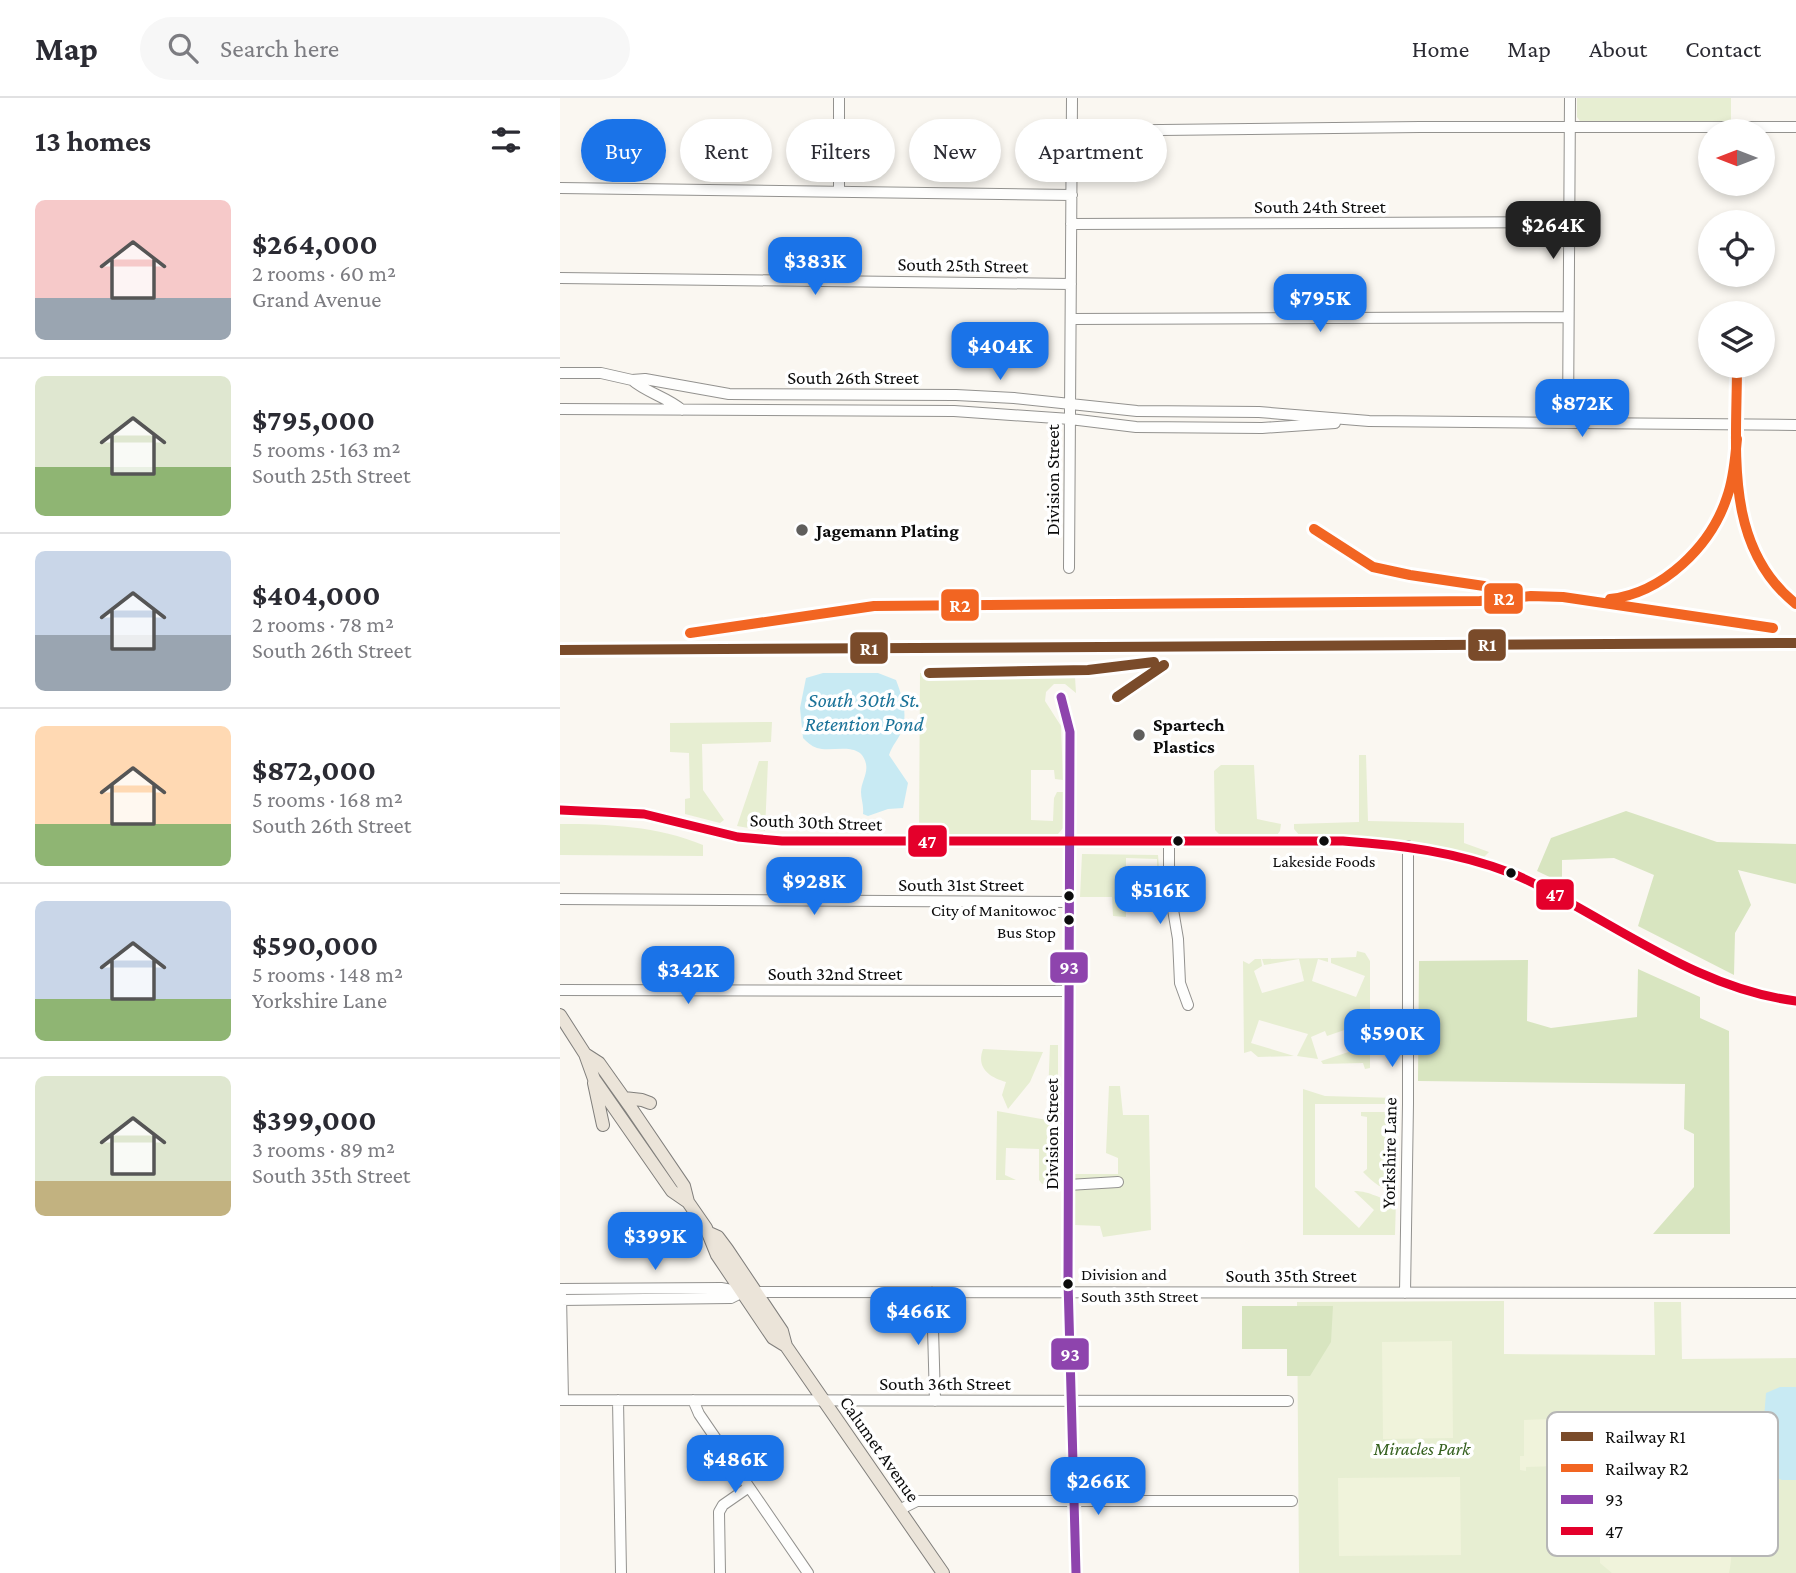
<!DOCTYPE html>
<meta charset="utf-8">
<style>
:root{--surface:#fff;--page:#f7f7f7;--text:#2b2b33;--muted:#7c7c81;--line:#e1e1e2;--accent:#1a73e8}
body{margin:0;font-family:"Crimson Pro",serif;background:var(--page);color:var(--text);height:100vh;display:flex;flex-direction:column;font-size:26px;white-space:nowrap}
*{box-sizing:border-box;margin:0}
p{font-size:23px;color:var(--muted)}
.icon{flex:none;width:38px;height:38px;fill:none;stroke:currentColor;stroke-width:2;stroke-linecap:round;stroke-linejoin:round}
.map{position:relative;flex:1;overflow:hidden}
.details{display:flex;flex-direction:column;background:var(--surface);width:560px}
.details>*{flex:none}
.guide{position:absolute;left:21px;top:21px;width:665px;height:63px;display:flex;gap:14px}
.needle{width:46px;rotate:270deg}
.fabs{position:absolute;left:1138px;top:21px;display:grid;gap:14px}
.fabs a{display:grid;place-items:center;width:77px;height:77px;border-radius:50%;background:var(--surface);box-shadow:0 4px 10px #0003;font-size:35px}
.price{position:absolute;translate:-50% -60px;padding:0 16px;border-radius:14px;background:var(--accent);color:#fff;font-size:23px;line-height:46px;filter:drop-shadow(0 2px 4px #0008)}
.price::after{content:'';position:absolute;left:50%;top:42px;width:21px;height:16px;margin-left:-10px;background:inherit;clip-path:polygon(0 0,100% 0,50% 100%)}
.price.current{background:#222;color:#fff}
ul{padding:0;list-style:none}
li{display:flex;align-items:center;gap:21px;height:175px;padding:0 35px}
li+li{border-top:2px solid var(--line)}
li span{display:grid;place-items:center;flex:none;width:196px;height:140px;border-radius:10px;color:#555}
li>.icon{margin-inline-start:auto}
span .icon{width:84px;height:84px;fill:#fffc;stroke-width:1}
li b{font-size:30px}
h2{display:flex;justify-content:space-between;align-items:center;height:84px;padding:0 35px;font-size:30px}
.pill{padding:0 24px;border-radius:32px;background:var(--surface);box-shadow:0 4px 10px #0003;font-size:24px;line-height:63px}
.pill.current{background:var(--accent);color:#fff}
header{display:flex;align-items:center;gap:42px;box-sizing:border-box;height:98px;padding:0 35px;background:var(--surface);border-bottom:2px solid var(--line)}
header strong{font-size:33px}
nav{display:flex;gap:38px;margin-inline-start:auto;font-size:24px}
.search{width:490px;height:63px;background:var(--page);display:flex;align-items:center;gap:18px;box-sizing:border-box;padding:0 24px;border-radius:38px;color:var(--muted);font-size:26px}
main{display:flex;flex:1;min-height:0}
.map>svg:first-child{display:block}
.green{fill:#e7eed2}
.forest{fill:#d8e5c0}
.pitch{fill:#f0f3db}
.water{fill:#c8eaf3}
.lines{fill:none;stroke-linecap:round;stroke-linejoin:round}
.minor-casing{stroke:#93928f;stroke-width:12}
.major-casing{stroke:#807f7c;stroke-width:14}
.minor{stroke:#fefefd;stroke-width:10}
.major{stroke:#ebe4d9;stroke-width:12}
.bus-1-casing{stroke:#fff;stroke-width:14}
.bus-2-casing{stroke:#fff;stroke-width:14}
.bus-1{stroke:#8e44ad;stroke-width:9}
.bus-2{stroke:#e4002b;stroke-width:9}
.rail-1-casing{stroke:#fff;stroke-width:16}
.rail-2-casing{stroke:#fff;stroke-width:16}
.rail-1{stroke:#7a4b2a;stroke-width:10}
.rail-2{stroke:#f26522;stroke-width:10}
.poi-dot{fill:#5f5e5c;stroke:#fff;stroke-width:2.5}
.bus-dot{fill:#0c0c0c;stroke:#fff;stroke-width:2.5}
.labels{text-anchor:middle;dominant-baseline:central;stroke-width:7;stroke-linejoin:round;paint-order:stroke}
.bus-label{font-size:17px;fill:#0c0c0c;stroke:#fff}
.street-label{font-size:19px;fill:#0c0c0c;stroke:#fff}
.poi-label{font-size:19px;font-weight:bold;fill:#0c0c0c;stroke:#fff;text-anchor:start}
.park-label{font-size:19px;font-style:italic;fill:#366120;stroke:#fff}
.water-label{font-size:21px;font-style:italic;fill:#1b7399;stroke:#fff}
.key{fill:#fff;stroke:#b6b6b6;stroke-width:2}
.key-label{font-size:19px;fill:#0c0c0c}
.line-badge{stroke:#fff;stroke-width:2.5}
.badge-label{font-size:19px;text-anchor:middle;font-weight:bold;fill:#fff}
</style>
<header>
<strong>Map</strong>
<div class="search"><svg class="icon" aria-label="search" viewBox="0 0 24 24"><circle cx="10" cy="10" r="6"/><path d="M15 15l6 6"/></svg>Search here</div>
<nav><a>Home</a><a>Map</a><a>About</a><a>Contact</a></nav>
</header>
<main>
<section class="details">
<h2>13 homes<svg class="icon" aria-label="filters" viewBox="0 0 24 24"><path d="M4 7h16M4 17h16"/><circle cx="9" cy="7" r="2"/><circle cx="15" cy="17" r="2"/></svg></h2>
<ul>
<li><span style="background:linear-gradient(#f6c9c9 70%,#9aa5b1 0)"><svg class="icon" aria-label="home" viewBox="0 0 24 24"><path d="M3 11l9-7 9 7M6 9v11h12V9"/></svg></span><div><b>$264,000</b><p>2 rooms · 60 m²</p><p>Grand Avenue</p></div></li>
<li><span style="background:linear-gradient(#dfe7d0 65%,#8fb573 0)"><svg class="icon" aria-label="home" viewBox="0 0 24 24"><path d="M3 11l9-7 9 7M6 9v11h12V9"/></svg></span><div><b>$795,000</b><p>5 rooms · 163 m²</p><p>South 25th Street</p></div></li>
<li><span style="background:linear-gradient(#c9d6e8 60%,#9aa5b1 0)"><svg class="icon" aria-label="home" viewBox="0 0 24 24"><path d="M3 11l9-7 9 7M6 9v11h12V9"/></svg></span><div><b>$404,000</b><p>2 rooms · 78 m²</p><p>South 26th Street</p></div></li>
<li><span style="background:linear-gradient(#ffd9b3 70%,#8fb573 0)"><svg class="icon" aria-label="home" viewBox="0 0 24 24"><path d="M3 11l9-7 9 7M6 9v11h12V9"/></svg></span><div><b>$872,000</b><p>5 rooms · 168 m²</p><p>South 26th Street</p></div></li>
<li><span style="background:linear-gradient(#c9d6e8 70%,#8fb573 0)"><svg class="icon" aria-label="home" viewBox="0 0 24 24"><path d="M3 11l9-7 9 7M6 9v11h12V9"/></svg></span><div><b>$590,000</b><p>5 rooms · 148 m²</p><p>Yorkshire Lane</p></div></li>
<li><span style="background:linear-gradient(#dfe7d0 75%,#c2b280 0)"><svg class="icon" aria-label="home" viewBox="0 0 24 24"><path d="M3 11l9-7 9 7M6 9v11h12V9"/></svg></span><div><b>$399,000</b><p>3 rooms · 89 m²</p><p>South 35th Street</p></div></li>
</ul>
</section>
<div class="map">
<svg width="1236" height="1475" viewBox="0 0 1236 1475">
<rect width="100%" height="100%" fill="#faf7f1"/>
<path class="green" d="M1017,0H1171V23H1020L1017,19Z
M469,573V580L515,579L516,595L505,586H494L486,594L485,603L501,628L503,682L495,681L494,672H471V722L493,723L494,700L497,694H503V730L498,736L359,737L360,575Z
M212,624L211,644L142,646L143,692L164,722L160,725L125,716V701L130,700L129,655L110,654V625Z
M799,657H806L808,723L904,725V745L929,754L924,759L863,745L806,740L740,738L734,731V726L799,724Z
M199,663H208L205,733L177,728Z
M661,667H694L697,721L721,726L720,733L717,737L661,738L655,732L654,673Z
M0,726C48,726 98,728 143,747V758L0,757Z
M522,756L598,757L600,782L597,781V761L566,760V819L553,818L552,799H520Z
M797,853L805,855L810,863V970L805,971L803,965L763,966L761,963L804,949L799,927L767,938L765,933L751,939L758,961L737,958L748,936L699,922L691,945L734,958L698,959L691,953L684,955L683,863L689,866L695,861H701L702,868L694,873L702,895L744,883L739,861L704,867L702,861L768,860V864L758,861L752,883L796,899L805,878L771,865V860L796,859Z
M490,947H498V1082L482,1086L479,1082V1051L446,1050L445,1077L456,1082H436L437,1013L487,1022Z
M423,951L483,954L470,984L448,1011L442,997L446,984C429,979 416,970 423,951Z
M549,988H560L563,1017H589L591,1132L543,1139L540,1128L515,1127V1076H558V1060L546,1055Z
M743,991L765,998L836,1000V1006H755V1089L799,1130L814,1112L794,1093C812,1093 818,1102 836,1102L835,1137H743Z
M801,1014H838L837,1092C821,1092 814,1085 803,1074L807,1071V1019L801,1018Z
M944,1203V1256L1095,1257L1094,1204H1121L1122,1261L1236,1260V1475H739L737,1204Z"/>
<path class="forest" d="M1066,713L1157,744L1236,746V786L1178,772L1191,807L1175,835L1174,877L1078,828L1094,777L1054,760L1002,762V781L1000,784L977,773L991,740Z
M968,862L967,923L991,930L1077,919L1078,871L1140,899V920L1169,933L1170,1136H1093L1134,1089V1036L1124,1031L1125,986L858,983L859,863Z
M682,1208H773L771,1244L750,1278H727V1251H682Z"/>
<path class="pitch" d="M892,1243L893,1340L823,1341L822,1244Z
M990,1321L989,1332H995L994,1356L998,1357V1368L966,1369V1373L960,1372V1358H964V1322Z
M1125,1375C1156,1404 1179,1430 1169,1475H1052L1040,1465V1452Z
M900,1379L901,1457L779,1458L778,1380Z"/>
<path class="water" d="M263,575H318L336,582C342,598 348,615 342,632C339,641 332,647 329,657L348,685L343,710L328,711L308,718L303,716C304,708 301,701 301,694C301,684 308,676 306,666C301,642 272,655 257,650C251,648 247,644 243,640L240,610L246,580Z
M1220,1289H1236V1382H1222L1207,1375L1203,1333L1206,1295Z"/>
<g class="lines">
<g class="minor-casing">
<path id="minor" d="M512,33L860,29H1236
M0,90L512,97
M279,94V0
M511,126L1009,124
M0,180L511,186
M511,221L1008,219
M0,275H41L72,282L85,281L169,296L396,297L454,300L577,313L699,314L809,323L1236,327
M72,282C87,295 107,299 122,312
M0,311L394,313L510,321L576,329L702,330L775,325
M1008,325L1010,0
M509,470L512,0
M501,599L510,634L508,1183L516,1475
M0,712L84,716L178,739L222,743H783C840,747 897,754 951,775C972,783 992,795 1012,806C1084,846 1154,893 1236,903
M609,743V788L618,841L620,885L628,907
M0,801L508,804
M0,892L509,893
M508,1087L558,1084
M0,1191L161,1190L183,1194L1236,1195
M372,1194L375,1303
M845,1195L848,1006V748
M1,1197L3,1302
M0,1202L171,1200L183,1194
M0,1302L728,1303
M58,1302L61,1475
M133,1302L139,1316L248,1475
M339,1412L357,1403H732
M160,1475L159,1414L163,1407L189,1389"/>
</g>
<g class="major-casing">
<path id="major" d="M0,917L25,956L34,981L112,1093L128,1104L146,1130L157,1157L213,1240L226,1248
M25,956L39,965L71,1010L124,1088L128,1104
M34,985L43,1027
M64,1000L82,1002L90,1005
M149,1135L158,1139L167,1151L222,1233L226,1248L383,1475"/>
</g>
<use href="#minor" class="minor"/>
<use href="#major" class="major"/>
<g class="bus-1-casing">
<path id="bus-1" d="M501,599L510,634L508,1183L516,1475"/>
</g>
<g class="bus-2-casing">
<path id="bus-2" d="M0,712L84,716L178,739L222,743H783C840,747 897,754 951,775C972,783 992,795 1012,806C1084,846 1154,893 1236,903"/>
</g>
<use href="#bus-1" class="bus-1"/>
<use href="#bus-2" class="bus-2"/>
<g class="rail-1-casing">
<path id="rail-1" d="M0,552L1236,545
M369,575L528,572L594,564
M557,599L604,567"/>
</g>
<g class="rail-2-casing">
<path id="rail-2" d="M1177,268C1177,351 1163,448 1236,506
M754,431L813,469L850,477L924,488
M1050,501C1103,495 1151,448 1167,399C1174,380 1175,360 1177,341
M130,535L314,508L920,503L971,498L1003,499L1213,530"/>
</g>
<use href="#rail-1" class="rail-1"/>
<use href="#rail-2" class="rail-2"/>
</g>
<g class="poi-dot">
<circle cx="242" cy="432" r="7"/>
<circle cx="579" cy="637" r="7"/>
</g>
<g class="bus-dot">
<circle cx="618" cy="743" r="6"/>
<circle cx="764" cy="743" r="6"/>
<circle cx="951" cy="775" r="6"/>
<circle cx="509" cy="798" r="6"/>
<circle cx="509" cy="822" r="6"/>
<circle cx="508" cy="1186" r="6"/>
</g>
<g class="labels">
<g class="bus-label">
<text x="764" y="763">Lakeside Foods</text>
<text x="496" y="812" text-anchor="end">City of Manitowoc<tspan x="496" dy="22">Bus Stop</tspan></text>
<text x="521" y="1176" text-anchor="start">Division and<tspan x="521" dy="22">South 35th Street</tspan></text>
</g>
<g class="street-label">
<text x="760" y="108">South 24th Street</text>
<text transform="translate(403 167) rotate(1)">South 25th Street</text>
<text x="293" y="279">South 26th Street</text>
<text transform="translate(492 382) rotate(-90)">Division Street</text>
<text transform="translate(256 724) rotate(2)">South 30th Street</text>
<text x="401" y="786">South 31st Street</text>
<text x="275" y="875">South 32nd Street</text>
<text transform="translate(491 1036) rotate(-90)">Division Street</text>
<text transform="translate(829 1055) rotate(-89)">Yorkshire Lane</text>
<text x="731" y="1177">South 35th Street</text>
<text x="385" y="1285">South 36th Street</text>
<text transform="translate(320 1351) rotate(55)">Calumet Avenue</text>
</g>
<g class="poi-label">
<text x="256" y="432">Jagemann Plating</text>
<text x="593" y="626">Spartech<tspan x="593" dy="22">Plastics</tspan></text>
</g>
<g class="park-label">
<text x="862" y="1350">Miracles Park</text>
</g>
<g class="water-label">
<text x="304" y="602">South 30th St.<tspan x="304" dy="24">Retention Pond</tspan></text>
</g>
</g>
<rect x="987" y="1314" width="231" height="144" rx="10" class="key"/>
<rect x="1001" y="1334" width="32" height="9" fill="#7a4b2a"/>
<rect x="1001" y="1366" width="32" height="8" fill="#f26522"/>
<rect x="1001" y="1397" width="32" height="9" fill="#8e44ad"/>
<rect x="1001" y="1429" width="32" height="8" fill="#e4002b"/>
<g class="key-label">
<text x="1045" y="1345">Railway R1</text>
<text x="1045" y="1377">Railway R2</text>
<text x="1045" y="1408">93</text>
<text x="1045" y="1440">47</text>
</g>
<g class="line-badge">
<rect x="923" y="484" width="41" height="33" rx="7" fill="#f26522"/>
<rect x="380" y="490" width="40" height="34" rx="7" fill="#f26522"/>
<rect x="907" y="530" width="40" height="34" rx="7" fill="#7a4b2a"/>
<rect x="289" y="533" width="40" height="34" rx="7" fill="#7a4b2a"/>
<rect x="347" y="726" width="41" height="34" rx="7" fill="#e4002b"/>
<rect x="975" y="780" width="40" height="33" rx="7" fill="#e4002b"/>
<rect x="489" y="853" width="40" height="33" rx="7" fill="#8e44ad"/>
<rect x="490" y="1239" width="40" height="34" rx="7" fill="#8e44ad"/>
</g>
<g class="badge-label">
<text x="944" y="507">R2</text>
<text x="400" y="514">R2</text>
<text x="927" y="553">R1</text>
<text x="309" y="557">R1</text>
<text x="367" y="750">47</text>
<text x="995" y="803">47</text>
<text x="509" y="876">93</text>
<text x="510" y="1263">93</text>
</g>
</svg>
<div class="fabs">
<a><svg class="needle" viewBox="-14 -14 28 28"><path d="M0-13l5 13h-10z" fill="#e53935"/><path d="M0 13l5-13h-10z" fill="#7c7c81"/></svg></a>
<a><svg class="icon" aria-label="locate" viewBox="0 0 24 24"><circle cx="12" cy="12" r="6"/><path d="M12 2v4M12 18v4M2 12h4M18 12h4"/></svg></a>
<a><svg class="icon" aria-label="layers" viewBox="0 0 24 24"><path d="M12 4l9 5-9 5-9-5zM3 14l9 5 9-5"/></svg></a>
</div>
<b class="price current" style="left:993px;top:163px">$264K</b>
<b class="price" style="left:255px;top:199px">$383K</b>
<b class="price" style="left:760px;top:236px">$795K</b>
<b class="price" style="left:440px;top:284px">$404K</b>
<b class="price" style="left:1022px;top:341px">$872K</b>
<b class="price" style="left:254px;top:819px">$928K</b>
<b class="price" style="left:600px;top:828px">$516K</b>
<b class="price" style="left:128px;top:908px">$342K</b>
<b class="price" style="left:832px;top:971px">$590K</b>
<b class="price" style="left:95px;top:1174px">$399K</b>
<b class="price" style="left:358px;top:1249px">$466K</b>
<b class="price" style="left:175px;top:1397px">$486K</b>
<b class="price" style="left:538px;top:1419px">$266K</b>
<div class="guide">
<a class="pill current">Buy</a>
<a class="pill">Rent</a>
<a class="pill">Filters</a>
<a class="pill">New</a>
<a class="pill">Apartment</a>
</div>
</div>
</main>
